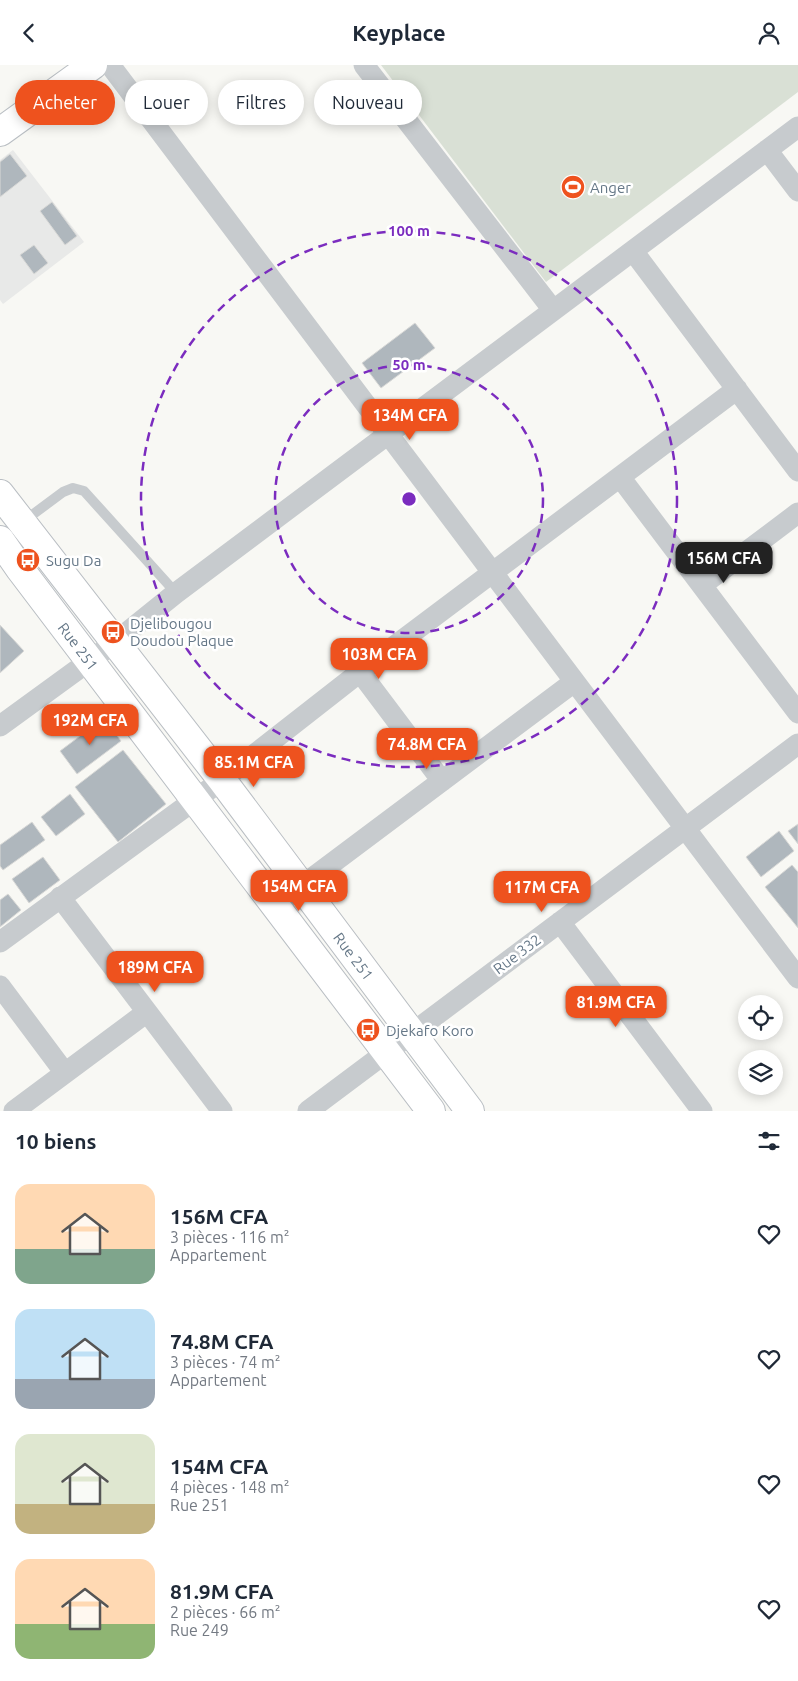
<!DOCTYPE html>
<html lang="fr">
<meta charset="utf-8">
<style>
:root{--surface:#fff;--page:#f6f6f7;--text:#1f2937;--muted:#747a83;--accent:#ee521e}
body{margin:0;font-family:Ubuntu,sans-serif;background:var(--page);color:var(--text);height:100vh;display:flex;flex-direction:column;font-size:19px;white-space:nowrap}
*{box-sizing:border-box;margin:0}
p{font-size:16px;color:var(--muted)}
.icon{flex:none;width:28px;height:28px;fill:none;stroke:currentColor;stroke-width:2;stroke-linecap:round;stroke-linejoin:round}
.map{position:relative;height:1046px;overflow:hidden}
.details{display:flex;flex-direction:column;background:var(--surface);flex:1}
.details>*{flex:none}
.top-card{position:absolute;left:15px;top:15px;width:500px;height:45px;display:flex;gap:10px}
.fabs{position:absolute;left:738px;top:930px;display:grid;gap:10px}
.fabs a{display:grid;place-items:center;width:45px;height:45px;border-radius:50%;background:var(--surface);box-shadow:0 2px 12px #0003;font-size:25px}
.price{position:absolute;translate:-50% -42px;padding:0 11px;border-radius:10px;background:var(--accent);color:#fff;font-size:16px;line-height:32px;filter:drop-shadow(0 1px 2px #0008)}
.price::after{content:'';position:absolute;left:50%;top:30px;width:15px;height:11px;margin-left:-8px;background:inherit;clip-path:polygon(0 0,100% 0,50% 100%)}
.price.on{background:#222;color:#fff}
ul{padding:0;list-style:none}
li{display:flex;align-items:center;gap:15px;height:125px;padding:0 15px}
li span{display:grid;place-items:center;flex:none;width:140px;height:100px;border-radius:15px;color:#555}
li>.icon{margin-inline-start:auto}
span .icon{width:60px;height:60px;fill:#fffc;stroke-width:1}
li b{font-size:21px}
h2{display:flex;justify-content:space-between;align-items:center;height:60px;padding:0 15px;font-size:21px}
.pill{padding:0 18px;border-radius:22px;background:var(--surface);box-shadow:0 2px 12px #0003;font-size:18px;line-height:45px}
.pill.on{background:var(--accent);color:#fff}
header{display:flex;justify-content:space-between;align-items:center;height:65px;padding:0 15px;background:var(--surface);font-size:22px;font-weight:700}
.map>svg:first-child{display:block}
.built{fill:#e8e9e8}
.grass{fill:#d9e0d5}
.building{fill:#afb7bd;stroke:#d9d9d7}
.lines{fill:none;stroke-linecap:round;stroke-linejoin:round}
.secondary-casing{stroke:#b9bec3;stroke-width:30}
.service{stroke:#c7cbce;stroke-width:10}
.minor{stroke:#c7cbce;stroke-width:21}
.secondary{stroke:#fff;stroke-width:28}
.ring{fill:none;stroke:#7b2cbf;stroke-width:2.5;stroke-dasharray:9 6}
.labels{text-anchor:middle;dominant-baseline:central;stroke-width:5;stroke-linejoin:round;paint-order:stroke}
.poi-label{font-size:15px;fill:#657787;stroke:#fff;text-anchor:start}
.street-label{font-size:15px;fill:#657787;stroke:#fff}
.centre{fill:#7b2cbf;stroke:#fff;stroke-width:2.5}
.ring-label{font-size:15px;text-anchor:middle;font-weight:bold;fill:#7b2cbf;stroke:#fff;stroke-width:5;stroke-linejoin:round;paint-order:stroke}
</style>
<header><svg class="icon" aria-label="back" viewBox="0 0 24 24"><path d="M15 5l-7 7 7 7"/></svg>Keyplace<svg class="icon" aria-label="person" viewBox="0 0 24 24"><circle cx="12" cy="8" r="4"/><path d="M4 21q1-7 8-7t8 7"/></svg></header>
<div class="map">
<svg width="798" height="1046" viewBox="0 0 798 1046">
<rect width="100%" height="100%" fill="#f8f8f4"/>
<path class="built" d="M13,85L84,177L3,239L0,235V95Z"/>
<path class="grass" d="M381,0H798V27L546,217Z"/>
<path class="building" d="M10,89L27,111L0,132V97Z
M52,137L77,171L65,180L40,146Z
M34,180L48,198L34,209L20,190Z
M415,258L435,283L381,323L362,298Z
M0,560L24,586L0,608Z
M104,653L121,676L77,709L60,686Z
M123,685L166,739L118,777L75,722Z
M70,729L85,749L56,771L41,752Z
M32,757L45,775L3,805L0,801V780Z
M798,759V779L788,766Z
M779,766L794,786L761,812L746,792Z
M43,792L60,815L29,838L12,814Z
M792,800L798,807V863L765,822Z
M8,829L21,845L0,862V835Z"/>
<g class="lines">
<g class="secondary-casing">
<g id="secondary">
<path d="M0,67L93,0"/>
<path id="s1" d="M0,429L222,715L470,1046"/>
<path id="s2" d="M0,475L20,504L431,1046"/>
</g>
</g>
<path class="service" d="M24,456L63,427L73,423L84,426L176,528"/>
<path class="minor" d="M110,0L798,913
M364,0L553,245
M767,85L798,126
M633,186L798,406
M620,412L798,648
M702,520L798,448
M360,607L442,716
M0,661L114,578L176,528L798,62
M60,832L222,1046
M275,841L574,617
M560,857L702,1046
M0,877L222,715L360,607L737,324
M0,921L65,1008
M14,1046L147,947
M308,1046L798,679"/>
<use href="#secondary" class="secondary"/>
</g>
<g class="ring">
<circle cx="409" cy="434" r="134"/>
<circle cx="409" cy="434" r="268"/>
</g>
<defs>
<g id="stadium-disc" transform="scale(1.25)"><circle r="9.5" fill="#ee521e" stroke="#fff"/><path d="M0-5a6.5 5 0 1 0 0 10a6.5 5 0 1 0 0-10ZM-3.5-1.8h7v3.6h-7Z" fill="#fff"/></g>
<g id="bus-disc" transform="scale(1.25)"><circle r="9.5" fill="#ee521e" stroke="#fff"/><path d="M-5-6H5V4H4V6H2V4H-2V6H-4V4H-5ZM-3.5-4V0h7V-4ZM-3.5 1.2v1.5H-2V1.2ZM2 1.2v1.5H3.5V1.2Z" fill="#fff"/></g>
</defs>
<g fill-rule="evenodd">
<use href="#stadium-disc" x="573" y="122"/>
<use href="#bus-disc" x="28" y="495"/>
<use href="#bus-disc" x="113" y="567"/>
<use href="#bus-disc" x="368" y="965"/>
</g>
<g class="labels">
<g class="poi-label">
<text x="590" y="122">Anger</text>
<text x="46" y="495">Sugu Da</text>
<text x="130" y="558">Djelibougou<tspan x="130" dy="17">Doudou Plaque</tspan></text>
<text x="386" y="965">Djekafo Koro</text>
</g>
<g class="street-label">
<text stroke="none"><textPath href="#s2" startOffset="132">Rue 251</textPath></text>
<text transform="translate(517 889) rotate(-37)">Rue 332</text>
<text stroke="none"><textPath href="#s1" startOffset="582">Rue 251</textPath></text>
</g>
</g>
<circle cx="409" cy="434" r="8" class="centre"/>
<g class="ring-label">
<text x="409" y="171">100 m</text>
<text x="409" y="305">50 m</text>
</g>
</svg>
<div class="fabs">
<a><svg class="icon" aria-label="locate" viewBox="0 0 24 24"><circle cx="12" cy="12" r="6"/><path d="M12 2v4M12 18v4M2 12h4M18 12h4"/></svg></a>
<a><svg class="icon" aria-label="layers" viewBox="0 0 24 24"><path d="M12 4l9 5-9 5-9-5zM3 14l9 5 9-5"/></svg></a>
</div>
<b class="price" style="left:410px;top:376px">134M CFA</b>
<b class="price on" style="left:724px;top:519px">156M CFA</b>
<b class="price" style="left:379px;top:615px">103M CFA</b>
<b class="price" style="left:90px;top:681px">192M CFA</b>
<b class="price" style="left:427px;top:705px">74.8M CFA</b>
<b class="price" style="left:254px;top:723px">85.1M CFA</b>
<b class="price" style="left:299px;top:847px">154M CFA</b>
<b class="price" style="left:542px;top:848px">117M CFA</b>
<b class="price" style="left:155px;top:928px">189M CFA</b>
<b class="price" style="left:616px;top:963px">81.9M CFA</b>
<div class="top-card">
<a class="pill on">Acheter</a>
<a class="pill">Louer</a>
<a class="pill">Filtres</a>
<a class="pill">Nouveau</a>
</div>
</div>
<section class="details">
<h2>10 biens<svg class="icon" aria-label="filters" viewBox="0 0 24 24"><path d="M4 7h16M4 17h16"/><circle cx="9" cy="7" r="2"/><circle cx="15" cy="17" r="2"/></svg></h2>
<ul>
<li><span style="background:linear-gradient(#ffd9b3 65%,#7fa58c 0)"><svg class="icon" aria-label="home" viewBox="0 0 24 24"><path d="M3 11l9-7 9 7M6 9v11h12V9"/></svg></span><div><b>156M CFA</b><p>3 pièces · 116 m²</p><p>Appartement</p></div><svg class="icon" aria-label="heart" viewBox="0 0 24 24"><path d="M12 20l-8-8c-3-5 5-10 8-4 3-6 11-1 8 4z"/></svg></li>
<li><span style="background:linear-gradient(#bfe0f5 70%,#9aa5b1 0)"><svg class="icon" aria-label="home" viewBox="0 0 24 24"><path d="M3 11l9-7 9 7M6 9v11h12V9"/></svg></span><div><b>74.8M CFA</b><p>3 pièces · 74 m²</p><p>Appartement</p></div><svg class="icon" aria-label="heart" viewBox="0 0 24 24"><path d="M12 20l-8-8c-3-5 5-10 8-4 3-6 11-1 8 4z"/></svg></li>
<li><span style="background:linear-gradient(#dfe7d0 70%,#c2b280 0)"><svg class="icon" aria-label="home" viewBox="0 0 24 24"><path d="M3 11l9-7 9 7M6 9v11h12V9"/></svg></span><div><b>154M CFA</b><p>4 pièces · 148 m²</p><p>Rue 251</p></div><svg class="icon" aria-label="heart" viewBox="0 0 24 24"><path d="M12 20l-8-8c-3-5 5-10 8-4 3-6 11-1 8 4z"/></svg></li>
<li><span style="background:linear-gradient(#ffd9b3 65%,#8fb573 0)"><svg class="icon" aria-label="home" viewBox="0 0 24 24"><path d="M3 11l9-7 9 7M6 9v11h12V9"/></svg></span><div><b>81.9M CFA</b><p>2 pièces · 66 m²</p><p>Rue 249</p></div><svg class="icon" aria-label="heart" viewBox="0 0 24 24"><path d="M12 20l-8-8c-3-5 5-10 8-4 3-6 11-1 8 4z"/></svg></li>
</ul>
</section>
